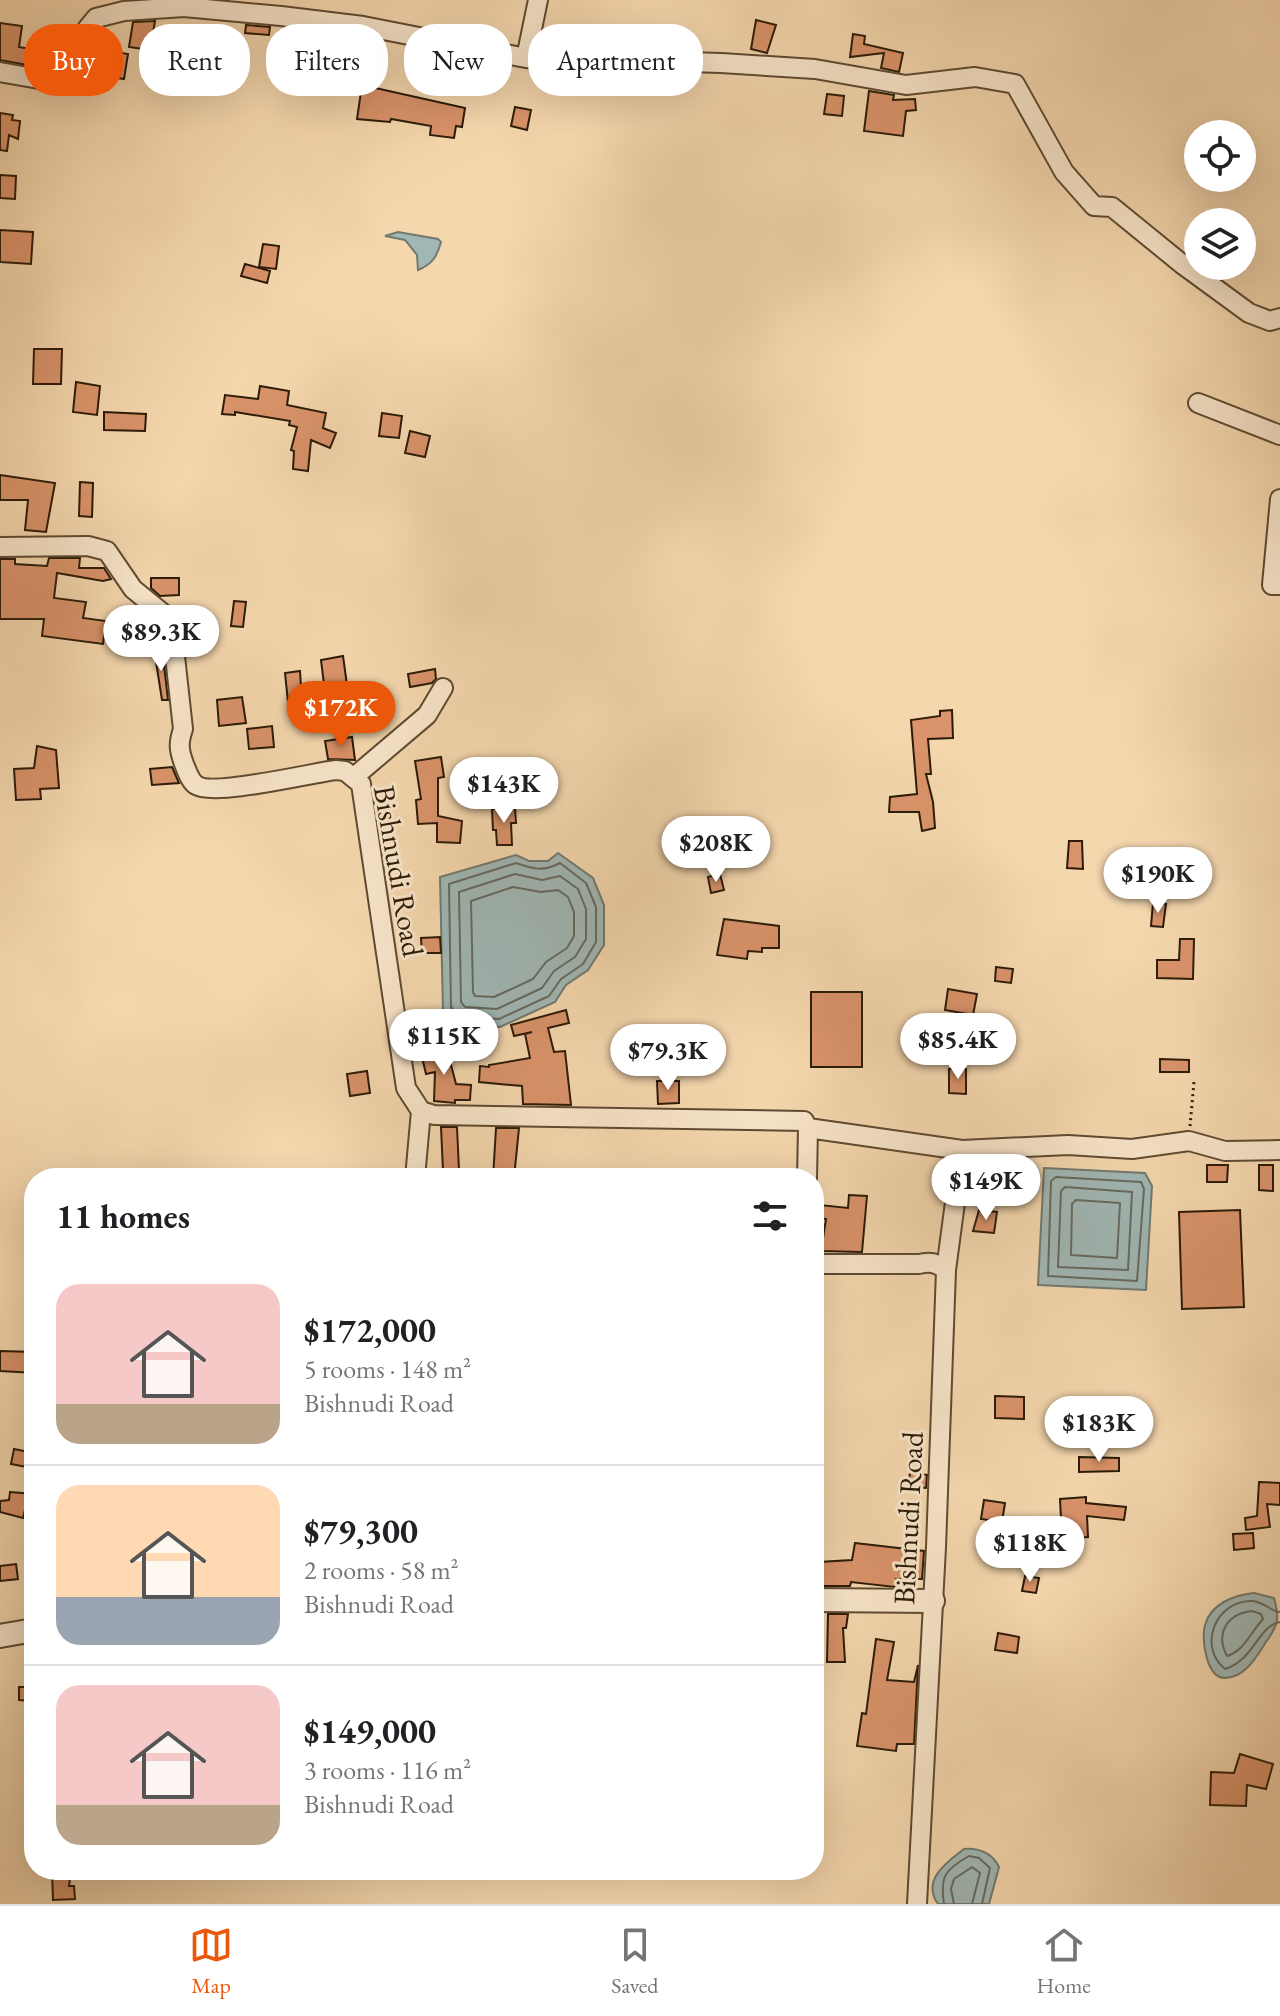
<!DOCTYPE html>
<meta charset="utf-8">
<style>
:root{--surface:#fff;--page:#f2f2f2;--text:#202124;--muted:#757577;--line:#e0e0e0;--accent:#ea580c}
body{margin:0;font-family:"EB Garamond",serif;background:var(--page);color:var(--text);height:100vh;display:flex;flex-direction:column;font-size:30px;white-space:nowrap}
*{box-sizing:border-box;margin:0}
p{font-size:26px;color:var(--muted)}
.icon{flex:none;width:44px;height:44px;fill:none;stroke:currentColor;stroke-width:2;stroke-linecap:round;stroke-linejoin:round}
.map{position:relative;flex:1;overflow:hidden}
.details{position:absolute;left:24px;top:1168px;width:800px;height:712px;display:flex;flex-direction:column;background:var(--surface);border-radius:32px;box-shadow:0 8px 32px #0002}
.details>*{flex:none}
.top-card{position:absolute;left:24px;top:24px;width:800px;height:72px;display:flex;gap:16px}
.fabs{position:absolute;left:1184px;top:120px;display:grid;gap:16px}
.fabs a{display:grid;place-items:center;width:72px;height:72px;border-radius:50%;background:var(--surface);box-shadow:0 8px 32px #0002;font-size:40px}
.price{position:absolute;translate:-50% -68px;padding:0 18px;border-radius:28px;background:#fff;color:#222;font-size:26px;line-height:52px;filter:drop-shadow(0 2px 4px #0008)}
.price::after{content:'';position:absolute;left:50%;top:48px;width:24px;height:18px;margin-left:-12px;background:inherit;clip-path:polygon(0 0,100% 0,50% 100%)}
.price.active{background:var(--accent);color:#fff}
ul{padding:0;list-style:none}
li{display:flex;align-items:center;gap:24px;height:200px;padding:0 32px}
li+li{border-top:2px solid var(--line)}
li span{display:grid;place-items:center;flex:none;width:224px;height:160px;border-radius:24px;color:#555}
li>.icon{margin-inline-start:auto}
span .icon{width:96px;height:96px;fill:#fffc;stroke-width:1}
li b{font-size:34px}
h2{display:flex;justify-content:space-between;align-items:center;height:96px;padding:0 32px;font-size:34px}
.pill{padding:0 28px;border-radius:32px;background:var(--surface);box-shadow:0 8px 32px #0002;font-size:28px;line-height:72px}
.pill.active{background:var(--accent);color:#fff}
.dock{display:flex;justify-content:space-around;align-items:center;height:112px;border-top:2px solid var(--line);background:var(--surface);font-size:22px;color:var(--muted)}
.dock a{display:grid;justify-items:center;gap:4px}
.dock .active{color:var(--accent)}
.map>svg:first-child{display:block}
.water{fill:#a0b7b5;stroke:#717970;stroke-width:2}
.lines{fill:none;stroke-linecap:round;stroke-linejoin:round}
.shore{stroke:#66695e;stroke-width:2}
.building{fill:#da936a;stroke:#2b1b08;stroke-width:2}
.minor-casing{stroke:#5e4a32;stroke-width:22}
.tertiary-casing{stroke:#5e4a32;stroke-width:26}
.path{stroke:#2b1b08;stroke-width:3;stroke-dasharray:2 4;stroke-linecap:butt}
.minor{stroke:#f8e5ca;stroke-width:18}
.tertiary{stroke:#f8e5ca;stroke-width:22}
.labels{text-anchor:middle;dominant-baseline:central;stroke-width:6;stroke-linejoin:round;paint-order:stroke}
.street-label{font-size:30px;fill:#2b1b08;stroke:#f8e5ca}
</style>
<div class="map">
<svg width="1280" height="1904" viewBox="0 0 1280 1904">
<rect width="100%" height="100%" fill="#f5d7ae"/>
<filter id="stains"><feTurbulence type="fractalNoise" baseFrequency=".0025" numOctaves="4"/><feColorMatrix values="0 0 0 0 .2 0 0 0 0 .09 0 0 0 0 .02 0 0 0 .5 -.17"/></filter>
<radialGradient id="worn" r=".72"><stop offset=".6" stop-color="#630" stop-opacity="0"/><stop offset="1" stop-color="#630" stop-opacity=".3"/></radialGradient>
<path class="water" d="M398,232L438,239L441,242C437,256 433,264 418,270L417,255L405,240L385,236Z
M558,853L593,878L604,905V945L588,970L566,985L555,1002L500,1027L456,1025L443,1011L440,877L516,855L529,861H548Z
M1044,1168L1145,1173L1152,1186L1146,1290L1038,1285Z
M1254,1593L1274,1598C1280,1619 1278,1625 1266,1642C1257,1656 1245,1678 1225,1678C1206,1678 1201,1638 1205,1625C1211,1603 1235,1595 1254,1593Z
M964,1849C979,1848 992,1853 999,1867L989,1904H938C921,1880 947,1862 964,1849Z"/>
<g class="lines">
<path class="shore" d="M516,863C533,869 543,872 560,863L586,883L596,907V942L583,964L561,979L549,996L499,1019L460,1017L451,1007L449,884Z
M515,874L542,880L560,876L578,889L586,909V939L575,957L554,971L542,988L497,1009L465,1007L461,1002L459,892Z
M513,887L541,892L558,890L568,897L574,912V936L567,948L546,962L533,979L494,997L475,996L473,992L471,901Z
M1056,1177L1141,1182L1144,1189L1137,1281L1048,1276L1051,1181Z
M1065,1187L1132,1192L1128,1270L1058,1267L1061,1191Z
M1076,1200L1120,1203L1117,1258L1071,1255L1072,1204Z
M1252,1611L1261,1614L1263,1619C1251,1632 1244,1651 1227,1656C1215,1633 1227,1614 1252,1611Z
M1280,1612C1269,1611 1264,1601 1251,1601C1216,1601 1197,1646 1225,1669C1254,1660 1259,1625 1280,1622
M944,1904C940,1877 944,1870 969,1856L979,1858L990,1868L982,1904
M954,1904L951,1889L954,1879L972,1867L980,1873L972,1904"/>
</g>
<path class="building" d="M756,20L776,25L767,53L751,49Z
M155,21L152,38L159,40L157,51L129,47L133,22Z
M0,23L22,26L19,47L30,49L27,65L0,60Z
M246,25L270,27L269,35L245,33Z
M853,34L865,36L864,44L903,53L899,72L881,68L884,53L850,57Z
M342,36L376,41L372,62L339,56Z
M109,51L128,54L124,79L93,74L95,61L107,63Z
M362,85L465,108L462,127L456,126L454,138L430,135L431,126L391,119L390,122L357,119Z
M869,91L894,95L893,100L915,99L916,110L906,111L903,136L864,131Z
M827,94L844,96L842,116L824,114Z
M515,107L531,110L527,130L511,126Z
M0,113L13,115L12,120L20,121L18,139L9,135L7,151L0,150Z
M0,175L16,176L15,199L0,198Z
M0,230L33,232L31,264L0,262Z
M263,244L279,246L276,269L259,267Z
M245,264L270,271L267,283L241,276Z
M34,349H62L61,384H33Z
M76,382L100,386L97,415L73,412Z
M260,386L289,391L287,405L326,413L323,428L336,433L330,448L311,440L308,471L293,469L294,451L291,450L297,427L289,425L290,421L235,412V415L222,414L225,395L258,399Z
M104,412L146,414L145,431L104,430Z
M382,413L402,416L399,438L379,436Z
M410,431L430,436L425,457L405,453Z
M0,475L55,483L46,532L25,530L28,500H0Z
M80,482L93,483L92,517L79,516Z
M49,558H80L79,568H104L111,579L103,581L57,573L54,598L86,602L83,618L106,621L103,644L42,636L44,619H0V559H15V564L47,566Z
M151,578H179V595L160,596L151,588Z
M234,601L246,602L243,627L231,626Z
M162,648L168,700H162L154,649Z
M343,656L351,714L328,717L321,660Z
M435,669L436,679L432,683L410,687L408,674Z
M300,671L302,701L288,702L285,673Z
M242,697L246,723L219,726L217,700Z
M952,710L953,738L928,739L931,774H926L933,802L935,828L922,831L919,812H889L890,797L917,794L911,720L940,716V711Z
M272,726L274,747L249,749L247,729Z
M352,737L355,760L328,759L325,741Z
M37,746L56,750L59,788L40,789L41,799L16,800L14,769L34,768Z
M441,757L444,777L438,778V816L462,821L460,843L437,842V823L418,824L416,800L421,799L415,761Z
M172,767L179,783L152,785L150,769Z
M515,808L516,823H511L512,845H497L496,830H493L492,809Z
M1069,841H1082L1083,869L1067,868Z
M720,874L724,890L711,893L708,877Z
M1128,874L1145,877L1142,892L1125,889Z
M1153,903L1166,904L1163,927L1151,926Z
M724,919L779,926V948H762V952L748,951L747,959L717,955Z
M440,937L441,953H422L421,938Z
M1180,939H1194L1193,979L1157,978V960H1179Z
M996,967L1013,969L1011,983L995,981Z
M948,989L977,994L973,1015L945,1010Z
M811,992H862V1067H811Z
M566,1010L569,1023L548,1028L554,1052L565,1051L571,1105L523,1104L522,1086L479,1082L480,1066L489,1067V1065L530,1058L525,1034L532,1032L514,1036L511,1025Z
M446,1046L456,1084L471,1085L470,1100H455V1103L434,1101L435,1072L426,1074L421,1053Z
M1160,1059L1189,1060V1072H1160Z
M949,1069H966V1094L949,1093Z
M367,1071L370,1093L350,1096L347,1074Z
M657,1081H679V1103L658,1104Z
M441,1127H457L459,1170L443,1171Z
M496,1128H519L514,1178H493Z
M1207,1165H1228L1227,1182H1207Z
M1259,1165H1273V1191L1259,1190Z
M849,1195L867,1196L862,1252L821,1251L826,1219L819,1218L820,1205L848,1208Z
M979,1210L997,1212L994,1233L973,1231Z
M1240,1210L1244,1307L1182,1309L1179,1212Z
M0,1351L34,1352V1373L0,1371Z
M995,1396L1024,1397V1419L995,1418Z
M14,1449L34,1453L32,1468L11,1464Z
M1079,1457L1119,1458V1471L1079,1472Z
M910,1473L927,1475L926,1488L908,1486Z
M1259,1482L1280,1483V1505L1267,1504L1270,1527L1246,1530L1245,1518L1257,1516Z
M10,1492L34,1494V1506H26L23,1518L0,1512V1501L9,1500Z
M1086,1497V1503L1126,1507L1124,1520L1087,1516L1088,1537L1062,1538L1060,1499Z
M984,1500L1005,1503L1002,1522L981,1519Z
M1253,1533L1254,1548L1234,1550L1233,1534Z
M855,1543L924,1551L922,1579H896L895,1587L851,1582L850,1586H821L819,1562L852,1560Z
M16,1564L18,1579L0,1581V1566Z
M1025,1576L1039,1578L1036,1593L1022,1591Z
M828,1614H848L846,1628H843L845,1662H827Z
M998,1633L1019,1637L1017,1653L995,1650Z
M876,1639L894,1642L887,1680L914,1682L918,1665L914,1744H897L896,1751L857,1746L862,1713L866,1714Z
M19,1687H34V1701L19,1700Z
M1240,1754L1273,1764L1266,1789L1247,1785L1246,1806L1210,1805L1211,1772L1234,1773Z
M52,1870L71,1872L69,1886H74L75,1899L53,1900Z"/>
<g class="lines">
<g class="minor-casing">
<path id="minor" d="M526,58L596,70L657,61L721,63L815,69L906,85L975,77L1015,84L1064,172L1094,206L1112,207L1182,264L1249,313L1270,321L1280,318
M0,72L73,85L80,78L87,29L96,18L124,11L184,7L281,16L363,26L526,58L538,0
M1198,403L1280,435
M1280,499L1272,585H1280
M0,547L88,546L107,551L133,589L171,620L183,729C178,744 179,750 184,764C187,771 190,781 196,785C213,797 311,773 336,770L345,771L361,784L406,1088L421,1111L434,1115L804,1121L808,1128L807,1178
M354,777L427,715L443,688
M808,1128L962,1150L1068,1145L1132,1149L1189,1141L1225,1151L1280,1150
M415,1178L421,1111
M814,1264H919C930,1261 937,1263 946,1270L936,1547L917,1904
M946,1270L962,1150"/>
</g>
<g class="tertiary-casing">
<path id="tertiary" d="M814,1600L933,1601
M0,1636L34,1630"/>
</g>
<path class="path" d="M1190,1126L1194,1082"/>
<use href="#minor" class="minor"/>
<use href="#tertiary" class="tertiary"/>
</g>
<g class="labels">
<g class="street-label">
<text transform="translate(399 871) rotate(80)">Bishnudi Road</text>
<text transform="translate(908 1518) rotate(-87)">Bishnudi Road</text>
</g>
</g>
<rect width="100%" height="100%" filter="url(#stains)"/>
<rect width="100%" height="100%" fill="url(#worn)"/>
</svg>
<div class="fabs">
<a><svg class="icon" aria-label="locate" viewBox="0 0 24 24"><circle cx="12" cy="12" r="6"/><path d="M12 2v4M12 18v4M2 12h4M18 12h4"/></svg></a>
<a><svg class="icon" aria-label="layers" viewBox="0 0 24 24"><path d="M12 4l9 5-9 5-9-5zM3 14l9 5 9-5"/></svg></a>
</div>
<b class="price" style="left:161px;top:673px">$89.3K</b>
<b class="price active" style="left:341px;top:749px">$172K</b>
<b class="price" style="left:504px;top:825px">$143K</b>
<b class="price" style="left:716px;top:884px">$208K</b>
<b class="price" style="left:1158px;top:915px">$190K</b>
<b class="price" style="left:444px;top:1077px">$115K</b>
<b class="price" style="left:958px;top:1081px">$85.4K</b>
<b class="price" style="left:668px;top:1092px">$79.3K</b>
<b class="price" style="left:986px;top:1222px">$149K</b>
<b class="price" style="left:1099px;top:1464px">$183K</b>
<b class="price" style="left:1030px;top:1584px">$118K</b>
<div class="top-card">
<a class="pill active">Buy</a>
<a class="pill">Rent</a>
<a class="pill">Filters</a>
<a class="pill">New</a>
<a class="pill">Apartment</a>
</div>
<section class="details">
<h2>11 homes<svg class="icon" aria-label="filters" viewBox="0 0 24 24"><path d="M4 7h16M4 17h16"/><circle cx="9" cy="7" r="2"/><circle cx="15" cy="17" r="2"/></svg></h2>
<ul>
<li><span style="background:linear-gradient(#f6c9c9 75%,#b9a48a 0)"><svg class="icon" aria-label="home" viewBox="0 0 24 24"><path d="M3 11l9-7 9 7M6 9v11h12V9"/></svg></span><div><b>$172,000</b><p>5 rooms · 148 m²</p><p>Bishnudi Road</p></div></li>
<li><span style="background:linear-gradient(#ffd9b3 70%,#9aa5b1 0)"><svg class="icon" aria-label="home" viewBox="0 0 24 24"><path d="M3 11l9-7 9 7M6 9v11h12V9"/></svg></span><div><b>$79,300</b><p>2 rooms · 58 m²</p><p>Bishnudi Road</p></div></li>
<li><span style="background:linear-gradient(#f6c9c9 75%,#b9a48a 0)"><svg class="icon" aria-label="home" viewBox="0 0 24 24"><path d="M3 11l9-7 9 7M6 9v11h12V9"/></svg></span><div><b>$149,000</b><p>3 rooms · 116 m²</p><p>Bishnudi Road</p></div></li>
</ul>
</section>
</div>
<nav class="dock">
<a class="active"><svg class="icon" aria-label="map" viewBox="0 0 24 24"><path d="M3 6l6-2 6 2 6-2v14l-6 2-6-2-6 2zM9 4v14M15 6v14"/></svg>Map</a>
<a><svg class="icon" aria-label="saved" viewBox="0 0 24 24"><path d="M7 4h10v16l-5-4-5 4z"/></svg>Saved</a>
<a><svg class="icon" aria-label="home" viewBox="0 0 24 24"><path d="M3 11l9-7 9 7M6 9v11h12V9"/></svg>Home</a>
</nav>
